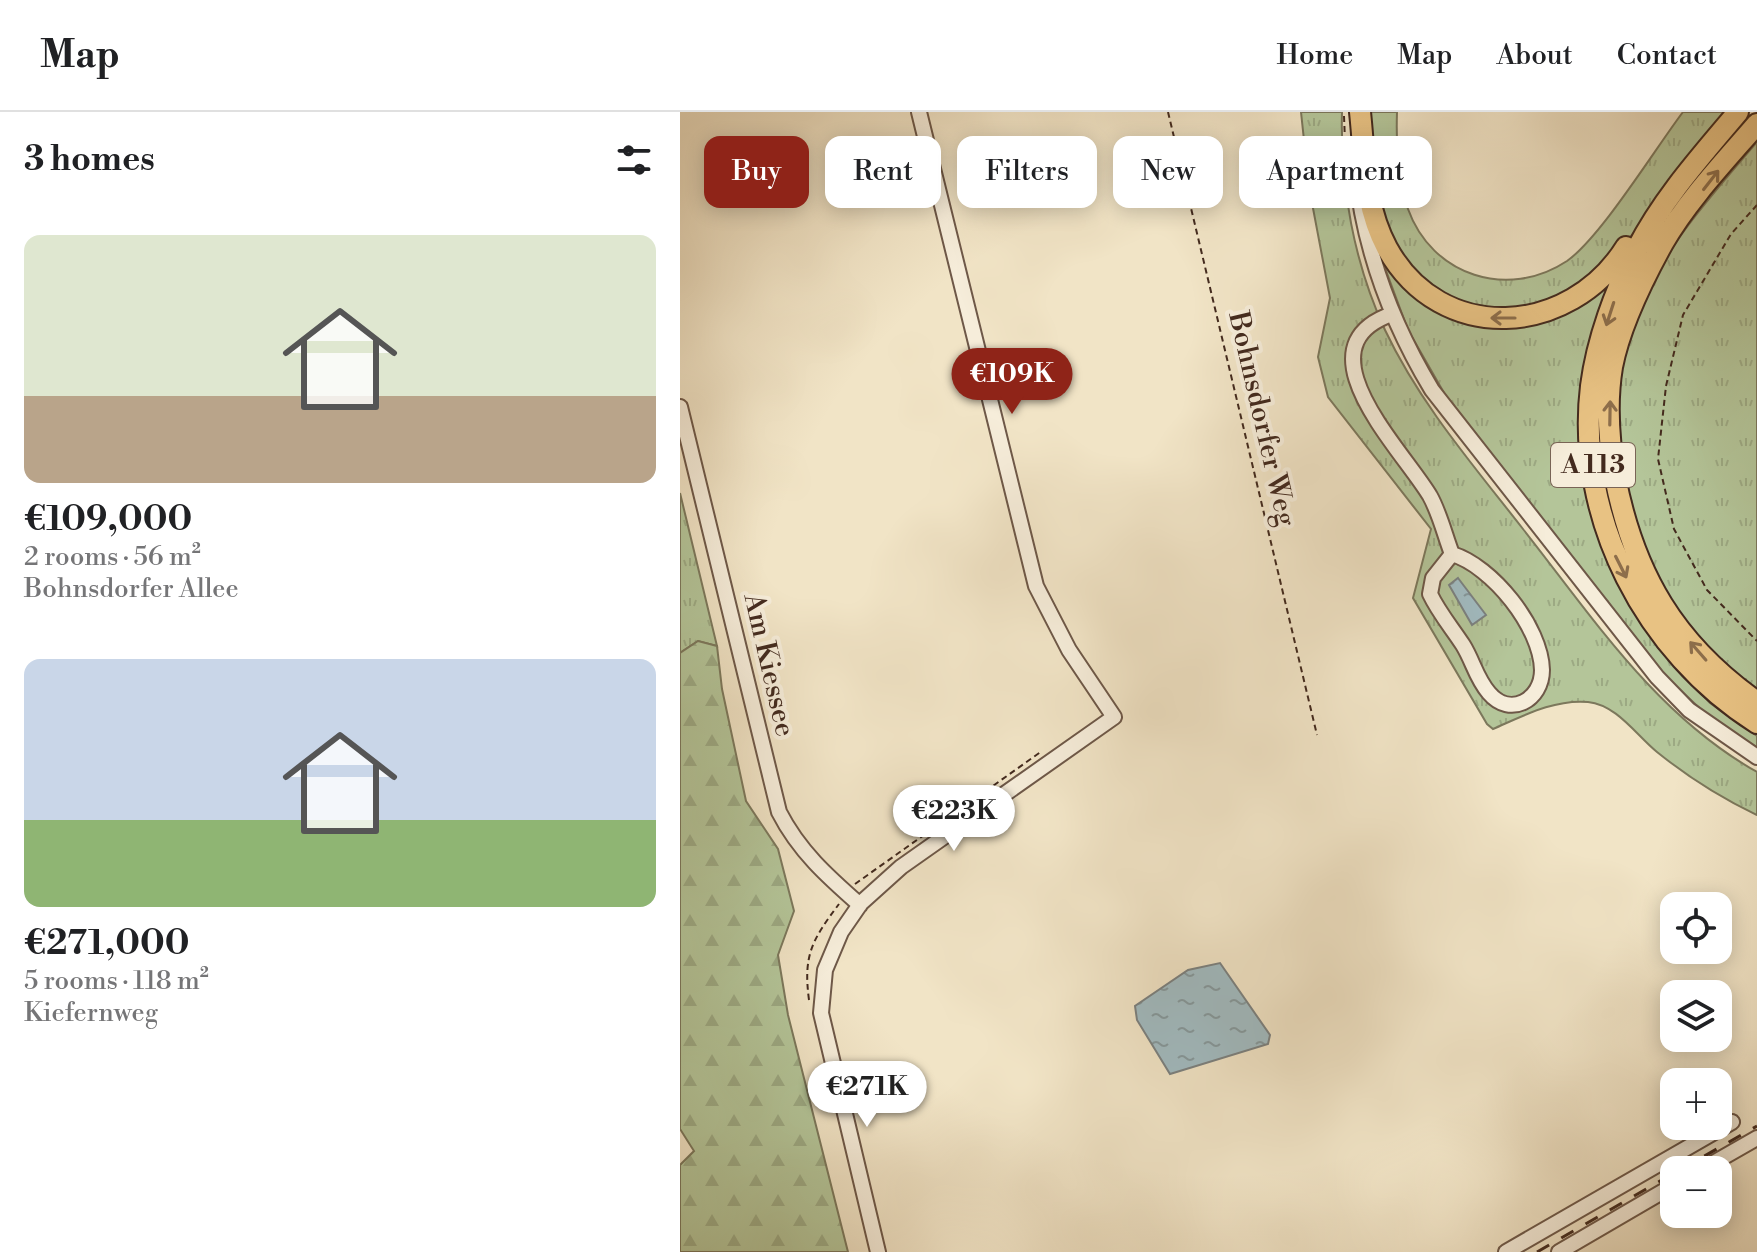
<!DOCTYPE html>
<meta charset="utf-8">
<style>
:root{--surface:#fff;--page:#f2f2f2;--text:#202124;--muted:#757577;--line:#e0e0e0;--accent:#8f2418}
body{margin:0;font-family:"Libre Bodoni",serif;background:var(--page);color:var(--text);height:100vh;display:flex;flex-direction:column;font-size:30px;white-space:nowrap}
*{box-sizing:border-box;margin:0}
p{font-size:26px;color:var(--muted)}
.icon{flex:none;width:44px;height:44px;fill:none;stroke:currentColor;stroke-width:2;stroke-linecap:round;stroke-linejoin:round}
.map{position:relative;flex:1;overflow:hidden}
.drawer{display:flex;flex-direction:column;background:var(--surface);width:680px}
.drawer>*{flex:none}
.hud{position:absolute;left:24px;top:24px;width:760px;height:72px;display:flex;gap:16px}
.fabs{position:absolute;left:980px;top:780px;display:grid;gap:16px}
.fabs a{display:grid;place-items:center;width:72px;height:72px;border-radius:16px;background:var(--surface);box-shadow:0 4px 20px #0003;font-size:40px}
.price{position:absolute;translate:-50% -68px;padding:0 18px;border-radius:28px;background:#fff;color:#222;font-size:26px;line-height:52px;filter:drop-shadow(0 2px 4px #0008)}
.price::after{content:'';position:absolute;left:50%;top:48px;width:24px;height:18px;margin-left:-12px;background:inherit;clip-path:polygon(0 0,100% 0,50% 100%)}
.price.selected{background:var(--accent);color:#fff}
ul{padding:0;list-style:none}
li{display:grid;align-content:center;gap:16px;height:424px;padding:0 24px}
li span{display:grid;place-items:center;height:248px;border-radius:16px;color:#555}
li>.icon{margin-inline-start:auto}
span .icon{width:144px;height:144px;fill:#fffc;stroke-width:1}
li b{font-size:34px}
h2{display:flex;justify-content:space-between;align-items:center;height:96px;padding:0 24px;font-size:34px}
.tag{padding:0 28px;border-radius:16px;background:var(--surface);box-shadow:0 4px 20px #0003;font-size:28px;line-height:72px}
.tag.selected{background:var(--accent);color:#fff}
header{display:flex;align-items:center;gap:48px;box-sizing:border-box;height:112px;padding:0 40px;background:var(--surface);border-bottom:2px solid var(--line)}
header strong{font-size:38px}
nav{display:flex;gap:44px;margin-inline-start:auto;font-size:28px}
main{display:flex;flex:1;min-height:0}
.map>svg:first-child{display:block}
.grass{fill:url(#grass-tufts);stroke:#7c785c;stroke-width:2}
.forest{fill:url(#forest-firs);stroke:#7c785c;stroke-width:2}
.water{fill:url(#water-ripples);stroke:#7b8180;stroke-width:2}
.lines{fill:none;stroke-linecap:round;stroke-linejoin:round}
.minor-casing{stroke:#6e5848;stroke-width:18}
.highway-casing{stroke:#432a1e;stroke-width:24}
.path{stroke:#432a1e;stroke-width:2;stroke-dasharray:6 4;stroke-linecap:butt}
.minor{stroke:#f6edda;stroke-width:14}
.highway{stroke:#e8c283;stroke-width:20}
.rail{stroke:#432a1e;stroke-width:3;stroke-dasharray:14 14;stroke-linecap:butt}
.oneway{stroke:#8d6e4b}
.labels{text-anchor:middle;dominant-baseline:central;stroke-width:8;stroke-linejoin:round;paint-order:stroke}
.shield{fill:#f6edda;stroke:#796456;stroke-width:2}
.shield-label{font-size:26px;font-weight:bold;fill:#432a1e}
.street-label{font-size:28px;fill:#432a1e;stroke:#f6edda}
</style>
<header>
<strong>Map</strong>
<nav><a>Home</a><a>Map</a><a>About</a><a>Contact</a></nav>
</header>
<main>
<section class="drawer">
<h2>3 homes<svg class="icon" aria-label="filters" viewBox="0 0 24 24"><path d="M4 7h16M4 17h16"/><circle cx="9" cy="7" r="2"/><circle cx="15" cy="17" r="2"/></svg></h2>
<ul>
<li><span style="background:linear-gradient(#dfe7d0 65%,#b9a48a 0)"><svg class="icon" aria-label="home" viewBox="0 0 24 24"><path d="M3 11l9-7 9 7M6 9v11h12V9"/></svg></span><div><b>€109,000</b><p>2 rooms · 56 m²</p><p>Bohnsdorfer Allee</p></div></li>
<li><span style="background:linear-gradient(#c9d6e8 65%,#8fb573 0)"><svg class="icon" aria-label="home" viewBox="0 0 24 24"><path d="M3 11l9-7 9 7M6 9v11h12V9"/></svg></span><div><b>€271,000</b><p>5 rooms · 118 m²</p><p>Kiefernweg</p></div></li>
</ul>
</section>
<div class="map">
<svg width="1077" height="1140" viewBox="0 0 1077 1140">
<defs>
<pattern id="grass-tufts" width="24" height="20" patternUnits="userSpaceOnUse" patternTransform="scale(2)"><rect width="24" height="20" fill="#b4c599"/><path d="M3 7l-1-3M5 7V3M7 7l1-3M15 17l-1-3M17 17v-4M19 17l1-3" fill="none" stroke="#9ca983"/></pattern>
<pattern id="forest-firs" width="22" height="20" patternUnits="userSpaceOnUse" patternTransform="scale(2)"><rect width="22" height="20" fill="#b4c599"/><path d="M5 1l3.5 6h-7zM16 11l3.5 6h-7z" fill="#9ca983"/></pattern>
<pattern id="water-ripples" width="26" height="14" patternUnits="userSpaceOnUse" patternTransform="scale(2)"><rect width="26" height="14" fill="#a1bbc1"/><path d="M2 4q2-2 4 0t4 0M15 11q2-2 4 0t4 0" fill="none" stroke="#85989c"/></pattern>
</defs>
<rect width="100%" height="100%" fill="#f1e4c6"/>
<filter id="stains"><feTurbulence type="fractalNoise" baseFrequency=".0025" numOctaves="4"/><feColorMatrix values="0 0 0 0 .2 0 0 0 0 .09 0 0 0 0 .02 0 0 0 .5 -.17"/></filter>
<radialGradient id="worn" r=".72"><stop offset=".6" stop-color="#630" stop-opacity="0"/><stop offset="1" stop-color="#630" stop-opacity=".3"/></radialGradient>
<path class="grass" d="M621,0H662C660,74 674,151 705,218C740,292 794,354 843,417C914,507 976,603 1077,660V703C1041,686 1008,665 977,640C956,623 937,593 908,590C874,587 843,604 813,617L807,612L733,486L751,417L648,285L638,245L650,186L629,75Z
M686,0H717C716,31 718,68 728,97C752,164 828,188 887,149C921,125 975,37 1003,0H1049L918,166L854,197L788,195L743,171L704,119Z
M1077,30V582C1057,564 1031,546 1014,524C946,434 914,313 956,204C982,137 1031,84 1077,30Z
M698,137L763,197L894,196L932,169L913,225L920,425L938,471L979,537L1030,591L1077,624V638L1029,605L980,559L771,293L728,218Z
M0,381L37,534L18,529L0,541Z"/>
<path class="forest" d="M18,529L37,534L42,577L66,689L98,737L114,799L98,843L108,903L168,1140H0V1053L14,1039L0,1017V541Z"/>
<path class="water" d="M778,466L806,503L792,513L769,473Z
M540,851L590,923L588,932L490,962L457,908L455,894L508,858Z"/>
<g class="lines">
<g class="minor-casing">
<path id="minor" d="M676,59C684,138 711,210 752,278L977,565L1009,598L1077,645
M712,202C617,235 722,337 750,384C760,402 765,424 772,442C812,454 861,515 862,558C862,588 830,606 809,581C796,566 793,549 783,533C772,516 759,501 750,482L753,466L772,442
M0,295L99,700C119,739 147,764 180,793
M1021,1058L1077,1026
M198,1140L141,901L145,858L161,820L181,791L221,755L434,605L389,538L356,474L239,0
M826,1140L1052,1010
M879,1140L994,1073"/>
</g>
<g class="highway-casing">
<path id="highway" d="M680,0C685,47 684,93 707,136C761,234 890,225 946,135
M1058,0C1022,43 983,86 957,137C935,178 917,228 911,274C895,406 966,541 1077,611
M1077,12C1045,49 1007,89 983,131C962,169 940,213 932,255C926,291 929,330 935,365C954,463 995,532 1077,590"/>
</g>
<path class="path" d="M488,0L637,623
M664,4L666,53
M1077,93L1051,122L1003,203L986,274L978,347L994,417L1027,478L1077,529
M175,772L362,639
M129,888C123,843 132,828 159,792"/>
<use href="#minor" class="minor"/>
<use href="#highway" class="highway"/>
<path class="rail" d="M1000,1058L1077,1014
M857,1140L994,1061"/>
</g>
<defs><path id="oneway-shaft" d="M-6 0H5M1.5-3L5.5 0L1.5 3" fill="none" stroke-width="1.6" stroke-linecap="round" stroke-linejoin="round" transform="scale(2)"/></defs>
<g class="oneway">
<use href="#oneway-shaft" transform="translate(1031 68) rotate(-52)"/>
<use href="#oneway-shaft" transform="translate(930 202) rotate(108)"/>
<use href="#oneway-shaft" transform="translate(823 206) rotate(-180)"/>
<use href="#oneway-shaft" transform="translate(930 301) rotate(-89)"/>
<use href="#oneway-shaft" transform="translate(941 455) rotate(63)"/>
<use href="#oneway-shaft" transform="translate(1018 539) rotate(-131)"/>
</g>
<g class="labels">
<rect class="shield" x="871" y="331" width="84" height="44" rx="6"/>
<g class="shield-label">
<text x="913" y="353">A 113</text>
</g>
<g class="street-label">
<text transform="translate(582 307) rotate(77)">Bohnsdorfer Weg</text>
<text transform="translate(89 553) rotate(77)">Am Kiessee</text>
</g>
</g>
<rect width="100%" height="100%" filter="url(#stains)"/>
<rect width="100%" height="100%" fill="url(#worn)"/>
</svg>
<div class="fabs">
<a><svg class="icon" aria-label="locate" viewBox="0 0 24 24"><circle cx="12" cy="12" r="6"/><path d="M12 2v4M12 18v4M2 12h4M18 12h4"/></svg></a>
<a><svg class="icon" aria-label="layers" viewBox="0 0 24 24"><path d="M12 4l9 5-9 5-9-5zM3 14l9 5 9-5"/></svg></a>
<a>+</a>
<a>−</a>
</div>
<b class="price selected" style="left:332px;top:304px">€109K</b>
<b class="price" style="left:274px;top:741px">€223K</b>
<b class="price" style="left:187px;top:1017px">€271K</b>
<div class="hud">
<a class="tag selected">Buy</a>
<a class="tag">Rent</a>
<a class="tag">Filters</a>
<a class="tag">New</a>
<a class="tag">Apartment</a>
</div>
</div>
</main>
